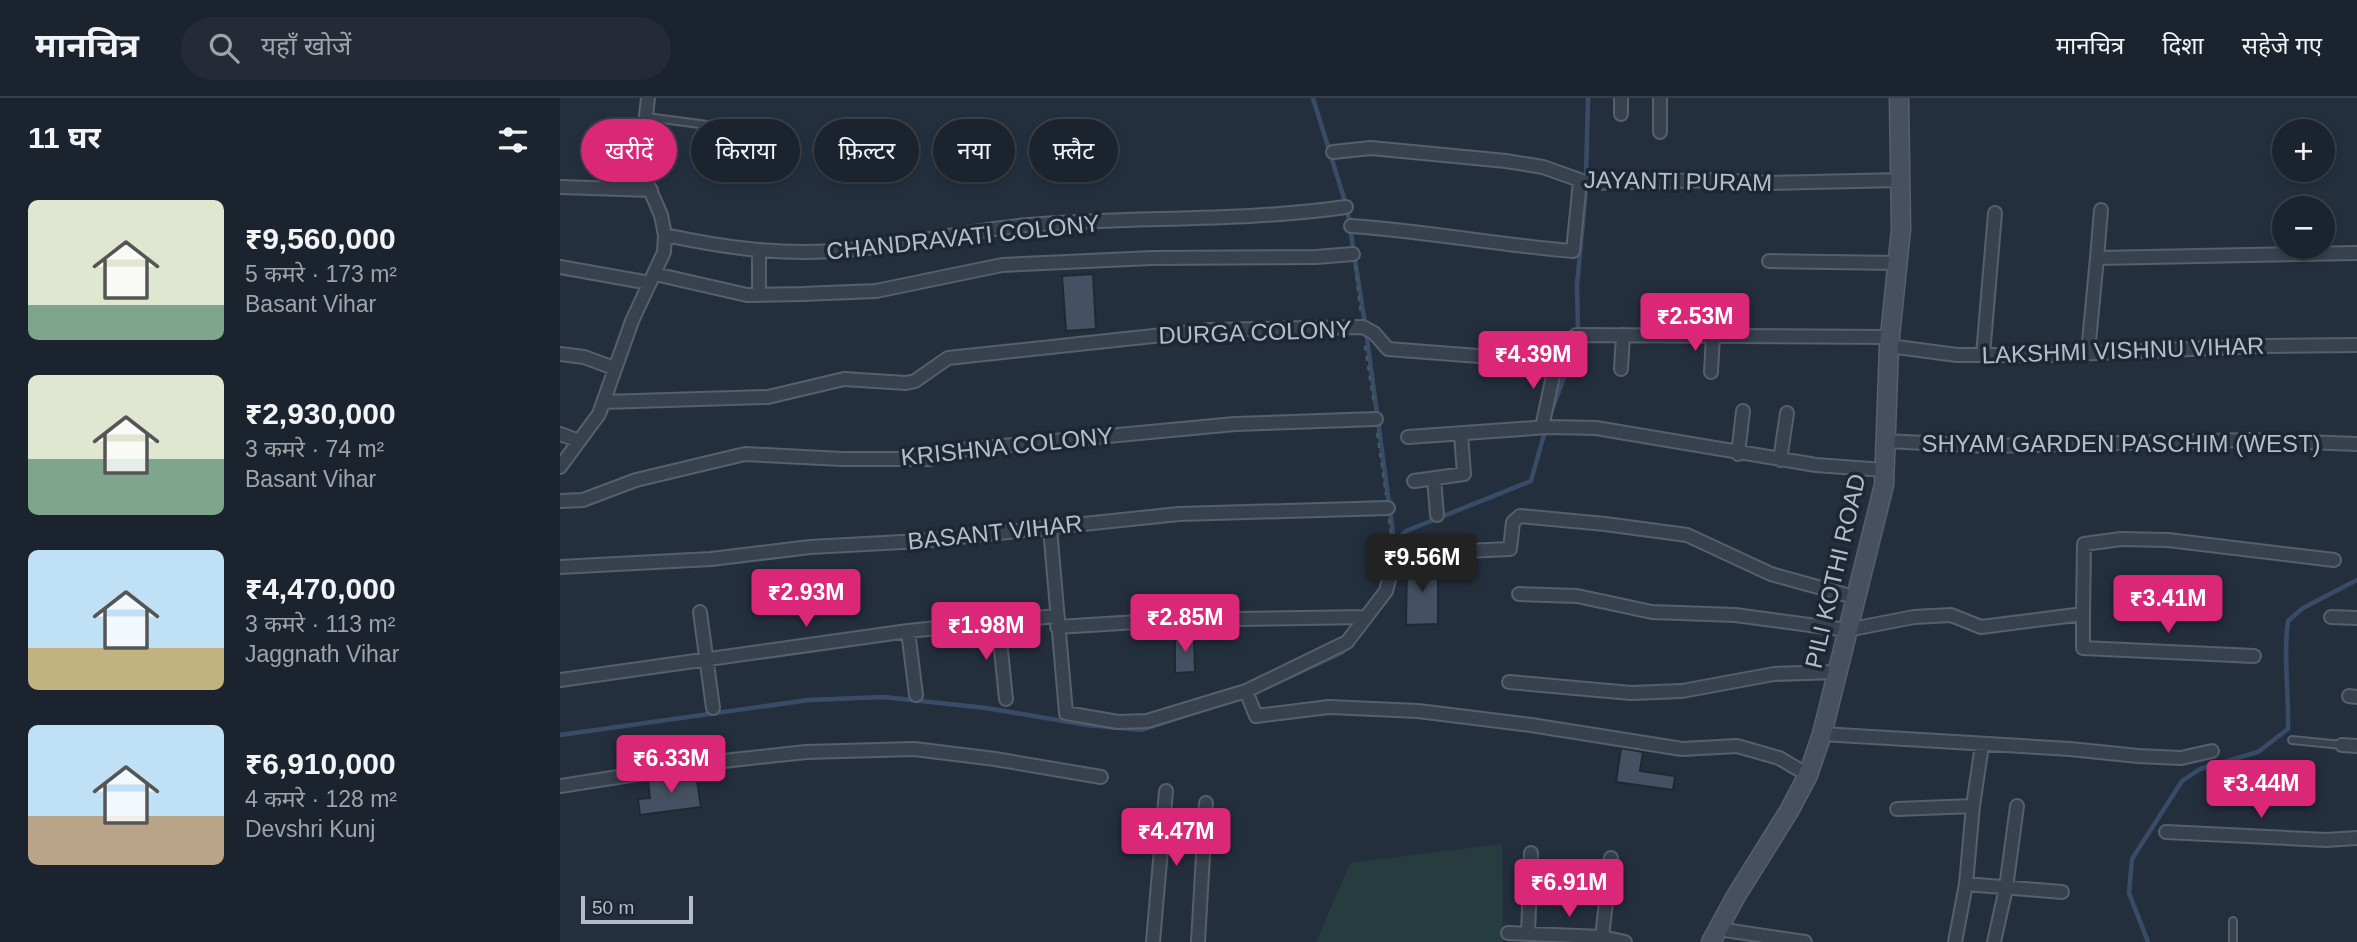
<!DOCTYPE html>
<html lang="hi">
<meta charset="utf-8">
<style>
:root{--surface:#1b232e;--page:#242b36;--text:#f1f3f6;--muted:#a0a4aa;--line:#39404a;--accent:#db2777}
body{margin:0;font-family:Arial,"Noto Sans Devanagari",sans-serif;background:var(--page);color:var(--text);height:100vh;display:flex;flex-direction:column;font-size:26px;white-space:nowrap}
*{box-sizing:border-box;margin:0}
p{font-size:23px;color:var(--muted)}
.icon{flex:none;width:38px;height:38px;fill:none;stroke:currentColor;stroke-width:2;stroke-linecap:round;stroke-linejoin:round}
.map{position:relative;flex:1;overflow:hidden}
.panel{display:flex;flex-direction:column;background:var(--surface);width:560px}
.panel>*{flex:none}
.top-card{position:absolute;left:21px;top:21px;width:665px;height:63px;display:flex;gap:14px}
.tools{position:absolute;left:1712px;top:21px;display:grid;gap:14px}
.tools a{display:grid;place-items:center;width:63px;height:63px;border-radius:50%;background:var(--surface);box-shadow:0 4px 10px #0003,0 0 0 2px var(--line);font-size:35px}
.scale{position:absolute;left:21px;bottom:18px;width:112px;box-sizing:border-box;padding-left:7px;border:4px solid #b4bcc9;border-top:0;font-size:19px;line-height:24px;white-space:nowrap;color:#b4bcc9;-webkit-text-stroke:5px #1d2633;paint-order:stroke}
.price{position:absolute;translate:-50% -60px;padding:0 16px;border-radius:7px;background:var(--accent);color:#fff;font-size:23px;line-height:46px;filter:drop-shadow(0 2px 4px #0008)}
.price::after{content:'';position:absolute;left:50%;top:42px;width:21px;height:16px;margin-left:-10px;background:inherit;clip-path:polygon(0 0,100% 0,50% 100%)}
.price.selected{background:#222;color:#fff}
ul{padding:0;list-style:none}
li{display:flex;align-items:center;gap:21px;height:175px;padding:0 28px}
li span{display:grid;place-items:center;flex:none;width:196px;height:140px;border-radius:10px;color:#555}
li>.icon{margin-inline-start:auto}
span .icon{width:84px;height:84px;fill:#fffc;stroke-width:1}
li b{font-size:30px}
h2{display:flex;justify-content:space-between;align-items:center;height:84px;padding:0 28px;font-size:30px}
.pill{padding:0 24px;border-radius:32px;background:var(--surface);box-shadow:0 4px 10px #0003,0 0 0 2px var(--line);font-size:24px;line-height:63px}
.pill.selected{background:var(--accent);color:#fff}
header{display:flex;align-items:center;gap:42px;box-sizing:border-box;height:98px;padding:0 35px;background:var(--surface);border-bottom:2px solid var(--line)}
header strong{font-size:33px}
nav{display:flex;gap:38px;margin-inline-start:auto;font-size:24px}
.search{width:490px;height:63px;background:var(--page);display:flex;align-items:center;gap:18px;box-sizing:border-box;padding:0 24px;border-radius:38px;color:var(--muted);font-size:26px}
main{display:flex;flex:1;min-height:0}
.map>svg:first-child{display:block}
.green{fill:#263c3f}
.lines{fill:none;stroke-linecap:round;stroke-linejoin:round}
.stream{stroke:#394c67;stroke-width:4.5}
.building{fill:#455162;stroke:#1f2835;stroke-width:2}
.lane-casing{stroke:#565f6c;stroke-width:10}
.street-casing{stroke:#565f6c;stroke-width:16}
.secondary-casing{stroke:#565f6c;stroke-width:21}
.path{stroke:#44595c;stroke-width:2.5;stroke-dasharray:5 5;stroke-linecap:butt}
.lane{stroke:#38414e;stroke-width:6}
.street{stroke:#38414e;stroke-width:12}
.secondary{stroke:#465061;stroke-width:18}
.labels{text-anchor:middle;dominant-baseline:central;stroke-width:7;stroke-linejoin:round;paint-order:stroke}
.street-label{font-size:24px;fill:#b4bcc9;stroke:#1d2633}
</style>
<header>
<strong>मानचित्र</strong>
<div class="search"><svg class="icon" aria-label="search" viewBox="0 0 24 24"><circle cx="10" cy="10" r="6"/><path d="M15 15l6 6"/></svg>यहाँ खोजें</div>
<nav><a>मानचित्र</a><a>दिशा</a><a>सहेजे गए</a></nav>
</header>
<main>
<section class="panel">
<h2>11 घर<svg class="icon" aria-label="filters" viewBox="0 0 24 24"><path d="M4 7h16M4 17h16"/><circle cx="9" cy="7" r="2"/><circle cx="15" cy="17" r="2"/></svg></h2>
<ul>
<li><span style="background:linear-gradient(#dfe7d0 75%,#7fa58c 0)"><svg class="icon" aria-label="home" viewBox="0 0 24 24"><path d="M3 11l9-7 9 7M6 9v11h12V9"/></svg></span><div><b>₹9,560,000</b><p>5 कमरे · 173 m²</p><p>Basant Vihar</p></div></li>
<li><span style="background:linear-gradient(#dfe7d0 60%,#7fa58c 0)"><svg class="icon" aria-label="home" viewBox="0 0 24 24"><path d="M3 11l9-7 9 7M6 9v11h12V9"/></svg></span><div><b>₹2,930,000</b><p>3 कमरे · 74 m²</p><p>Basant Vihar</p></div></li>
<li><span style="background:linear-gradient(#bfe0f5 70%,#c2b280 0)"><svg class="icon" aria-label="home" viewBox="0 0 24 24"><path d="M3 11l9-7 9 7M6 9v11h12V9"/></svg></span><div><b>₹4,470,000</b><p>3 कमरे · 113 m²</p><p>Jaggnath Vihar</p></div></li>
<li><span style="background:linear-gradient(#bfe0f5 65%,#b9a48a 0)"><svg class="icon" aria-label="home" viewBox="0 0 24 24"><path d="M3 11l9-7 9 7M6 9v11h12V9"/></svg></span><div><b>₹6,910,000</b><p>4 कमरे · 128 m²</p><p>Devshri Kunj</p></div></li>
</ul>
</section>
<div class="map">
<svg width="1797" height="844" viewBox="0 0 1797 844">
<rect width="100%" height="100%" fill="#242f3e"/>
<path class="green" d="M942,746L943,844H756L790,765Z"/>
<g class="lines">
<path class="stream" d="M753,0L787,110L805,226
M1026,79L1028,0
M1018,232L1017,187L1026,92
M806,233L836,458
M991,315L1007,271L1014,267L1016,253
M837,453L841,438L846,433L971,383L985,333
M706,590L781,555L792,547
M0,637L249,602L324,599L426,610L527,627L581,632L652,609
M1588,844L1569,795L1572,761L1622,683L1640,671L1698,654L1728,631C1729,594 1723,559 1728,523L1743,510L1797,482"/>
</g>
<path class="building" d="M533,176L536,231L506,233L502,178Z
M878,464V526L846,527L847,467Z
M615,537H634L635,574L615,575Z
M1061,650L1083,654L1080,673L1115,678L1113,692L1056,684Z
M136,676L141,709L80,717L78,701L90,700L88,683Z"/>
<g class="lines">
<g class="lane-casing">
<path id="lane" d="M87,19L185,32
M1732,642L1782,647
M1673,823V844"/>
</g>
<g class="street-casing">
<path id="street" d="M1061,16V0
M1100,34V0
M773,54L811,50L946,63L983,69L1028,85L1155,82L1208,85L1342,82
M0,89L91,92
M791,128C865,133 938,147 1013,153L1020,83
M105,137C162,149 216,157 274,153C339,149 403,133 468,127C574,118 681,124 786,109
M1537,160L1541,112
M1209,163L1338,165
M0,169L90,185
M95,176L187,197L242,196L316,193L442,167L592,160L756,159L793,156
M199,196V154
M1329,248L1397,257H1488L1703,248L1797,247
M1528,254L1537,160L1797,155
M0,256L24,259L54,270
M1423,257L1435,115
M1061,271L1063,237
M1151,274L1153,238
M43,304L208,299L284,281L346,285L355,283L388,260L649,232L803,229L814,235L828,251L996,264H1005C1012,257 1009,245 1016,237L1330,239
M982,329L996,264
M0,336L19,343
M848,339L989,329L1036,330L1256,367L1324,372
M1325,343L1427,348L1691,342L1797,346
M1178,356L1183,313
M1220,362L1227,315
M0,369L39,316L72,223L104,154L105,137L101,117L80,69L88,0
M874,380L877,417
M854,383L904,376L901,336
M0,403L23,402L76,382L185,356L282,361H370L388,353L675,326L816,321
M490,430L506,615L558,624L587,623L686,593L787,544L826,493L833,466
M905,453L950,451L953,424L960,418L1045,426L1127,437L1211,476L1294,499
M0,469L151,461L250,449L361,443L619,416L828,410
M959,496L1017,498L1092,514L1175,517L1287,532L1354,519L1391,517L1421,529L1523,516L1524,446L1561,441L1608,442L1774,462
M140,514L153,610
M1523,516V550L1694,558
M1771,519L1797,520
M438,523L446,601
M497,529L610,522L805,519
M348,533L356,597
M0,582L348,533L496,518
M949,584L1071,595L1122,593L1214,576L1276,574
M686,593L696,618L769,609L858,613L971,627L1122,651L1177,648L1219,660L1248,677
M1789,598L1797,599
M1262,636L1510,651L1578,658L1621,660L1652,653
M1782,647L1797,648
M0,688L154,664L246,654L354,651L435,661L541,679
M1337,711L1413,708
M1606,734L1766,742L1797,740
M1406,786L1502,794
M1158,831L1245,844
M948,835L1042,839L1065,844
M968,836L971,755
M1042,839L1051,760
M593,844L606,693
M638,844L646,705
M1395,844L1406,786L1413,708L1422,647
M1434,844L1446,790L1457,708"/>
</g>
<g class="secondary-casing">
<path id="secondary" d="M1151,844L1176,798L1229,713L1248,677L1262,636L1324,387L1329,248L1341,131L1339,0"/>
</g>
<path class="path" d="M795,168L801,217
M805,248L814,307
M817,335L826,397
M829,421L833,453"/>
<use href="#lane" class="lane"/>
<use href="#street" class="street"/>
<use href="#secondary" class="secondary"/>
</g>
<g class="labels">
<g class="street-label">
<text transform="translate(1118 83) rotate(1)">JAYANTI PURAM</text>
<text transform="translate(403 139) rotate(-6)">CHANDRAVATI COLONY</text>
<text transform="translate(695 234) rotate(-2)">DURGA COLONY</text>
<text transform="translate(1563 252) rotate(-2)">LAKSHMI VISHNU VIHAR</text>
<text x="1561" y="345">SHYAM GARDEN PASCHIM (WEST)</text>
<text transform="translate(447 348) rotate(-6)">KRISHNA COLONY</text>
<text transform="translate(435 434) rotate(-6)">BASANT VIHAR</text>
<text transform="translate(1275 473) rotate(-77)">PILI KOTHI ROAD</text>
</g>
</g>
</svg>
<div class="tools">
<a>+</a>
<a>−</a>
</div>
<div class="scale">50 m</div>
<b class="price" style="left:1135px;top:255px">₹2.53M</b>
<b class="price" style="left:973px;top:293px">₹4.39M</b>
<b class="price selected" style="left:862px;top:496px">₹9.56M</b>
<b class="price" style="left:246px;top:531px">₹2.93M</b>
<b class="price" style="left:1608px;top:537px">₹3.41M</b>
<b class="price" style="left:625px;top:556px">₹2.85M</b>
<b class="price" style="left:426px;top:564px">₹1.98M</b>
<b class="price" style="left:111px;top:697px">₹6.33M</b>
<b class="price" style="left:1701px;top:722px">₹3.44M</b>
<b class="price" style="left:616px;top:770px">₹4.47M</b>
<b class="price" style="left:1009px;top:821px">₹6.91M</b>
<div class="top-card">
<a class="pill selected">खरीदें</a>
<a class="pill">किराया</a>
<a class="pill">फ़िल्टर</a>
<a class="pill">नया</a>
<a class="pill">फ़्लैट</a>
</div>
</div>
</main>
